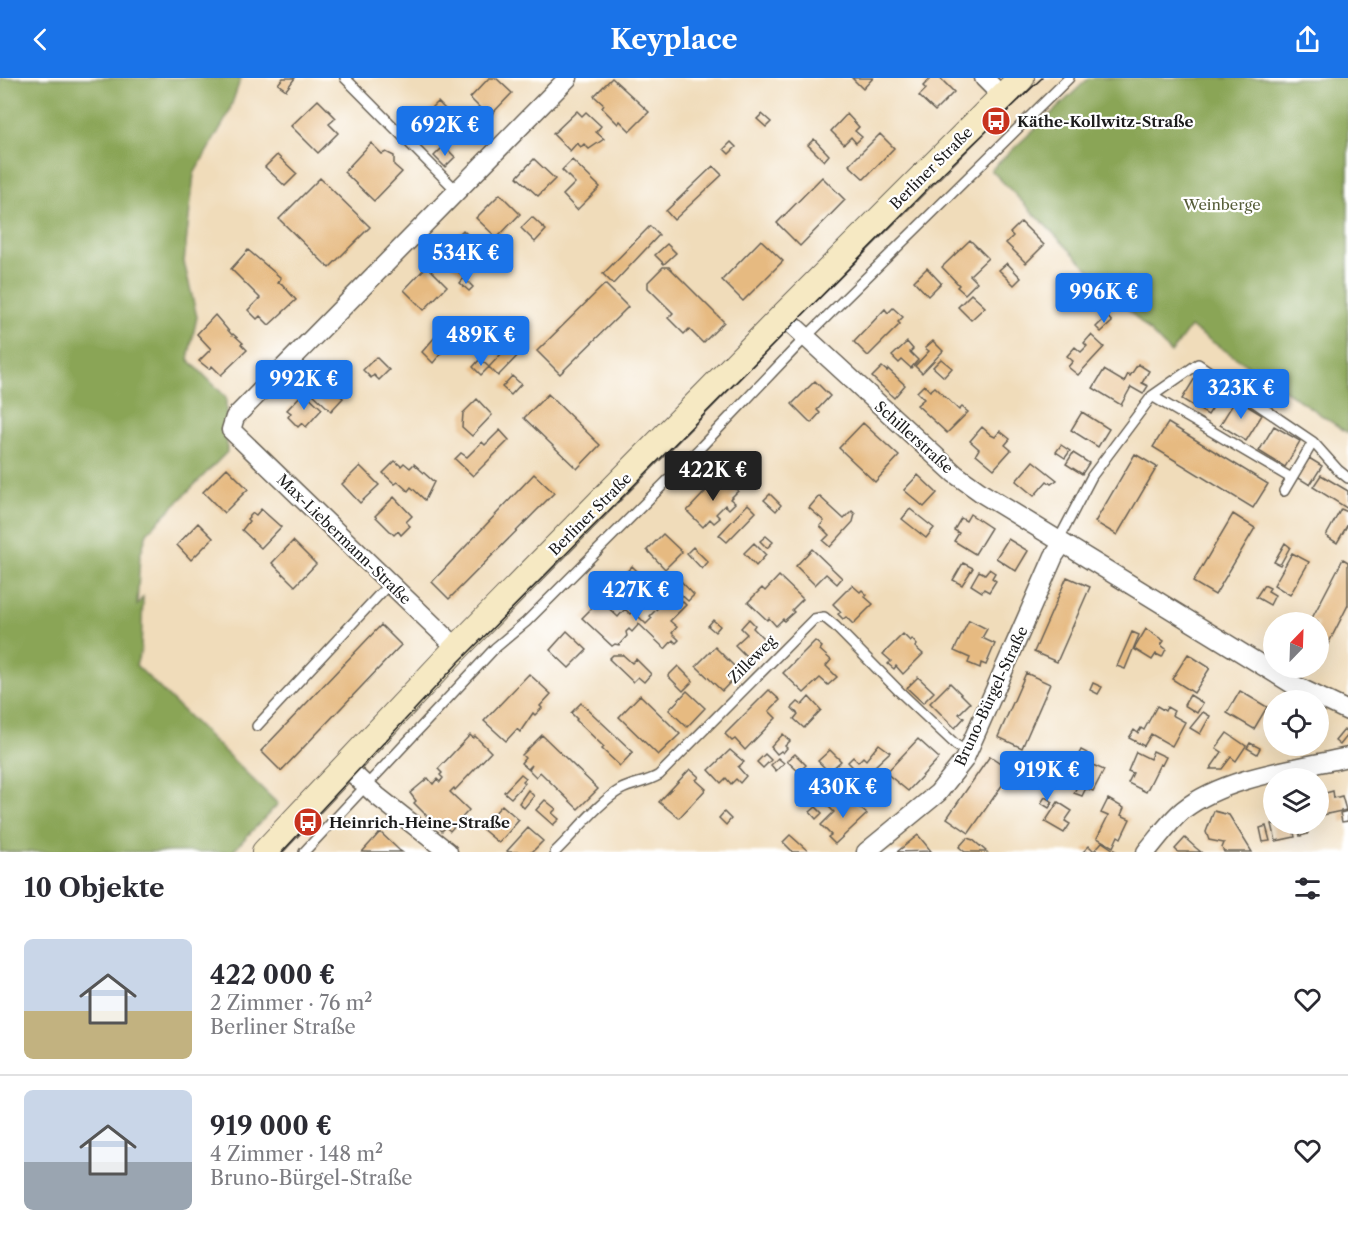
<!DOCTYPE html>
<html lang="de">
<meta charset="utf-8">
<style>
:root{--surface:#fff;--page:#f2f2f3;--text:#2b2b33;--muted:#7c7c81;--line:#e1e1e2;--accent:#1a73e8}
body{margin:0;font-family:"Libre Caslon Text",serif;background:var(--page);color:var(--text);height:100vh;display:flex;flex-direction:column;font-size:22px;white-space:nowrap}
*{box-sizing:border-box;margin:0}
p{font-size:20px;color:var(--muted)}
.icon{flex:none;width:33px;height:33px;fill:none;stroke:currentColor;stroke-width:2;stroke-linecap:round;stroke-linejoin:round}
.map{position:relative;height:774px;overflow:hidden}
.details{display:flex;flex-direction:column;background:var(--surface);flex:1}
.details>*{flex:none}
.needle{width:39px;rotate:23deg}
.controls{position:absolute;left:1263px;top:534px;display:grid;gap:12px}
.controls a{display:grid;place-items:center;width:66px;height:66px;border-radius:50%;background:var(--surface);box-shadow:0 6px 24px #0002;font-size:30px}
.price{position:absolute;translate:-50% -51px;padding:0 14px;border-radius:6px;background:var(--accent);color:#fff;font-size:20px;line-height:39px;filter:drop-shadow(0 2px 3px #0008)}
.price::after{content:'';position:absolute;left:50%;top:36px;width:18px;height:14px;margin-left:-9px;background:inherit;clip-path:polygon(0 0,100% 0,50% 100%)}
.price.active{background:#222;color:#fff}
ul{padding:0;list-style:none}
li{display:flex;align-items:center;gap:18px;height:150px;padding:0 24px}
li+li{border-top:2px solid var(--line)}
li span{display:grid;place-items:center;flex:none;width:168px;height:120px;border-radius:9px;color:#555}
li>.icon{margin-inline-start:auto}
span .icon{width:72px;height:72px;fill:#fffc;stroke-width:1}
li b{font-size:26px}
h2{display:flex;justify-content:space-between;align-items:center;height:72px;padding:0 24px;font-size:26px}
header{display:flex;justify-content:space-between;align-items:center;height:78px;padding:0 24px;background:var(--accent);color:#fff;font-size:27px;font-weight:700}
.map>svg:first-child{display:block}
.forest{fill:#8aa557;stroke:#53603a;stroke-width:1.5}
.building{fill:#e6ba81}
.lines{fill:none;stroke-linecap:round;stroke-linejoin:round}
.lane-casing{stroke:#665f53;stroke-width:12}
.street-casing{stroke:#665f53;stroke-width:21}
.secondary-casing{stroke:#665f53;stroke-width:28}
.lane{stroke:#fff;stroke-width:9}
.street{stroke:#fff;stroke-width:18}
.secondary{stroke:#f6e9c3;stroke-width:26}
.tram{stroke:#1c1c1c;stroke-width:1.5}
.labels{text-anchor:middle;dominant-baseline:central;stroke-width:4.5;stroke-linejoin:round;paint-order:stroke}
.poi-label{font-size:15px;font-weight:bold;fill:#1c1c1c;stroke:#fff;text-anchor:start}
.street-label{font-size:15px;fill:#1c1c1c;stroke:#fff}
.park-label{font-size:15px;fill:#565d38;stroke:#fff}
</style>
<header><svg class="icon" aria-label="back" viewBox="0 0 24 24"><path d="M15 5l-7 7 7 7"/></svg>Keyplace<svg class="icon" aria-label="share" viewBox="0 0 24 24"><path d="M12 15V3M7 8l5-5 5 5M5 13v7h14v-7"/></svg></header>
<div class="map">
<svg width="1348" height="774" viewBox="0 0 1348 774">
<rect width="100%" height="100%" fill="#fff"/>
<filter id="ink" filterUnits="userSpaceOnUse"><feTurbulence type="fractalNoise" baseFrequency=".0167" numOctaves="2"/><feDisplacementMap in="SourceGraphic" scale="12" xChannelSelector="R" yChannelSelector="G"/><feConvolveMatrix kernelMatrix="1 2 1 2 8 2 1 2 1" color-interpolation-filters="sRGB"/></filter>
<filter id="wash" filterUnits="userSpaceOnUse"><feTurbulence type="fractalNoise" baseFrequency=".008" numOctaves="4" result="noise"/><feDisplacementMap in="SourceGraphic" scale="24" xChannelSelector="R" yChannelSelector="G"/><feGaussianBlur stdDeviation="1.35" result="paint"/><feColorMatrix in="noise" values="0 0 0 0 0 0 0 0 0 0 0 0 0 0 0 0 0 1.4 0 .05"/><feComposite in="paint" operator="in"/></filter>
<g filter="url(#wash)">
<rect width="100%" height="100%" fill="#f0dcba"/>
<path class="forest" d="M0,0H241L228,37L194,96L184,184L197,239L188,281L226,319L227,374L147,455L140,478L137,527L143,519L141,572L136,587L278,726L232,774H0Z
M1089,0H1348V355L1190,249L1171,275L991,92Z"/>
<g id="blocks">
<path class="building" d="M283,0H295L286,12L278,6Z
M489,0H496L512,15L489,39L470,20Z
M612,0L649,34L630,53L620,43L618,46L602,30L604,27L594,18Z
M852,0H873L863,11Z
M931,0H940L954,14L935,33L919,18L926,11L923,8Z
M318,22L336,40L329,46L338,55L318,75L291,48Z
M438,24L462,48L445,64L421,41Z
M577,33L582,38L586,34L601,48L596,54L604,61L589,71L584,66L581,69L577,65L570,73L553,56Z
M762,36L771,44L766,49L757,41Z
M847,36L859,49L855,53L862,59L856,65L851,59L844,66L831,53Z
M880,56L894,70L864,101L849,87Z
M814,61L829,77L824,83L808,67Z
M731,64L736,69L729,76L724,71Z
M371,65L382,76L386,74L394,78V87L402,94L374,123L344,94Z
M444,68L455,79L445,89L434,78Z
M277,77L297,96L285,108L265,89Z
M534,81L555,101L538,118L517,99Z
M572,82L600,109L577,132L563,117L575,105L562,92Z
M713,88L722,97L674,142L666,133Z
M822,99L845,122L800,168L777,145Z
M320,100L370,149L329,190L279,141Z
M500,116L520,136L497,160L476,140Z
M532,139L546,152L535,164L521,150Z
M1021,144L1044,167L1026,185L1006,165L1013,158L1010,155Z
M650,148L659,157L613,206L603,196Z
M463,152L484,173L461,196L440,175Z
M761,162L783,183L743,223L722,202Z
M970,162L988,180L970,197L977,204L965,216L957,209L959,207L942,189Z
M667,166L676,175L664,186L655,177Z
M248,172L281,200L278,205L282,206L296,222L269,247L260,238L257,241L248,232L260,220L231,191Z
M1007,185L1021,200L1014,207L999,192Z
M427,188L447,208L424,232L404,212Z
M663,189H669L724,244L703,265L689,251L684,256L668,240L673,235L648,210V204Z
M927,190L941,205L928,218L914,203Z
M464,200L473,209L469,213L460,205Z
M605,206L628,229L560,296L537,273Z
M971,216L985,229L971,242L958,229Z
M893,230L903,239L898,244L900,246L868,278L854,264L885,231L888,235Z
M215,237L232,257L233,256L243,265L241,266L247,272L221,297L212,288L209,291L199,283L211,271L197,256Z
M1107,238L1112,244L1101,254L1096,249Z
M1091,257L1104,269L1078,297L1068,289L1073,283L1067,278L1075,269L1081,274L1087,268L1084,265Z
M435,259L443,266L440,269L443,273L433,285L422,274Z
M514,262L524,271L498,298L489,289Z
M933,263L943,273L922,295L915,288L929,273L925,270Z
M907,264L913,271L910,274L918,282L911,290L902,282L899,285L892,278Z
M376,279L389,292L379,302L374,297L371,300L363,292Z
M480,281L489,289L481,297L473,289Z
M941,281L952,290L944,299L933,289Z
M1138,286L1149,293L1142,305L1148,308L1143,316L1131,309L1121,327L1093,310L1104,292L1124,304L1128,296L1130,298Z
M882,289L887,293L888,291L905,307L894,320L872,299Z
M1198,295L1224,312L1208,337L1182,321Z
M512,298L521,306L511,317L502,309Z
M324,302L343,320L331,333L312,315Z
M815,303L830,318L817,332L820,335L811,345L792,326Z
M924,307L930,313L935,309L959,332L962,329L968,334L947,355L917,327L924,321L917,314Z
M304,314L322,331L306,349L302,345L298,349L288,339L291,335L287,332Z
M548,316L600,367L577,391L524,340Z
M477,321L492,337L472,358L462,349L463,335Z
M1236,321L1262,337L1246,363L1220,347Z
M1082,334L1109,351L1098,369L1071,352Z
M863,345L899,378L875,404L839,370Z
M1168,345L1268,406L1253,430L1153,369Z
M1274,348L1300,363L1285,389L1259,373Z
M982,349L991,357L995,359L1000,353L1010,361L1005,367L1011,372L994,391L976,376L979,371L970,363Z
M500,352L509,362L473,398L455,381L461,375L467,379L482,364L485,367Z
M1061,367L1070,373L1065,380L1056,374Z
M1073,375L1089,385L1082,396L1066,386Z
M1135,376L1157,389L1117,457L1095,444Z
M1309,380L1322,388L1310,407L1297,399Z
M395,383L401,388L404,385L410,390L414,386L434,404L425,422L411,409L408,413L398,404L395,406L383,395Z
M1033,383L1057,402L1051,406L1047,403L1034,418L1016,403Z
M360,388L379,407L360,425L342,406Z
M227,390L248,411L224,435L203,414Z
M534,396L554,415L449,521L432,504Z
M721,397L738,413L730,421L735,425L729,431L725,427L716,436L720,440L714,445L710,441L703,449L687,433Z
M918,397L937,415L924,429L904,412Z
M1321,397L1348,413V431L1313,409Z
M770,416L781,427L776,433L764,422Z
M819,418L844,441L852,433L855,436L853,444L830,469L823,463L829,457L820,448L824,443L809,430Z
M394,419L412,438L406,444L410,448L401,457L398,453L394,457L375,438Z
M748,426L756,434L727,464L719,457Z
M261,431L281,449L261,470L242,452L249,443L247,441L253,435L256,437Z
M910,431L934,450L926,460L902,441Z
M1341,431L1348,434V446L1337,465L1326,458Z
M970,436L991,450L975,476L954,463L959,455L954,452L961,440L966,443Z
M1233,436L1255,450L1215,517L1193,504Z
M198,445L213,460L191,482L177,467Z
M663,456L682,474L665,491L647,472Z
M766,458L773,464L767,470L760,463Z
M1008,461L1028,473L1016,493L996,480Z
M293,463L316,486L295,508L272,485Z
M754,465L766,477L756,488L744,475Z
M1285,465L1290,469L1280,487L1274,484Z
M693,469L708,484L702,491L687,475Z
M812,471L842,500L837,506L826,496L815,507L796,488Z
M1292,475L1309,484L1290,517L1274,507Z
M1343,481L1348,484V527L1321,580L1318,579V544H1310Z
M963,485L973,490L962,507L953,502Z
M632,488L651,507L634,524L615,506Z
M989,491L995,495L992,500L996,503L989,514L984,511L982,514L971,507L979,493L985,496Z
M779,498L803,521L792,532L794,534L784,543L783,541L776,548L769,540L767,542L748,524L762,510L765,513Z
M1067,499L1090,509L1057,584L1034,574Z
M678,500L694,517L688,523L671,507Z
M852,507L860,514L862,512L867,517L865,519L873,526L853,546L846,539L843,541L838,536L841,534L833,526Z
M1264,507L1270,510L1268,513L1275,517L1270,527L1256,519Z
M673,514L686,527L670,543L677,549L672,555L679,562L676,565L673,562L665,571L639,546L632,554L629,551L626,554L627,558L619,567L615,566L612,568L582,540L600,522L618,539L625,531L630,536L633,533L646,546L652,540L650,538Z
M749,541L755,547L753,550L769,566L752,584L735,567L747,556L741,550Z
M713,542L720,548L715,554L708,548Z
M969,542L987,551L982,560L995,566L986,587L981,585L980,590L968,585L970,580L954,573Z
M381,547L401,567L281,693L261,673Z
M1146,551L1164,563L1161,567L1166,571L1162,579L1156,576L1152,582L1134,571Z
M567,553L587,572L569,590L550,572Z
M1132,554L1139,557L1125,591L1117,588Z
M903,556L910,563L912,561L917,567L915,569L923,576L903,596L896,588L894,591L888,586L891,583L883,576Z
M815,563L822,569L820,572L831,582L826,588L837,599L828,607L820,600L804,615L783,595Z
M715,569L740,594L722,613L696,588Z
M1188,576L1210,590L1194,615L1172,601Z
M613,577H623L632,585L636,581L651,596L644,604L638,599L633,604L609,581Z
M678,588L693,603L683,613L668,598Z
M1026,595L1050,606L1022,670L998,659Z
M529,596L551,616L540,628L542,630L535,637L533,635L520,654L517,651L506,663L484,643Z
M918,599L934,614L923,625L907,610Z
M950,605L970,625L959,636L964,640L955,650L930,625Z
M1093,605L1102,609L1098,616L1090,612Z
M769,612L780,622L769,633L776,640L745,672L735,661L732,663L725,656Z
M687,613L705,630L687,649L669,632Z
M1240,613L1267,629L1254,651L1227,635Z
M640,617L680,656L658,677L619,639Z
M1190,617L1203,625L1197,635L1184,627Z
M809,619L821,632L804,650L794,641L798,636L792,630L798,624L802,627Z
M581,625L633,674L620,688L602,671L604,669L576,642L577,641L571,635Z
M1157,628L1165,633L1167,629L1174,633L1172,637L1185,644L1172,668L1151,656L1144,668L1129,660L1134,652L1138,655L1141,650L1144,652Z
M1203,634L1210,638L1200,656L1190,650Z
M1344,652L1348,657L1340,667L1335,663Z
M1227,655L1246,668L1236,683L1231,679L1222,691H1210L1222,674L1216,670Z
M783,656L790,663L785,668L787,670L783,675L781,673L777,676L771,669Z
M470,657L473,660L475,658L491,674L455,712L454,710L450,714L469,732L450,753L446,749L442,753L414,725L416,723L410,715L428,700L433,706L437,701L440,704L443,700L440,697L442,695L438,691Z
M542,657L598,711L578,731L540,694L536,699L529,692L532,687L528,691L521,685L525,680L522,677Z
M918,661L939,680L908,713L886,695Z
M1250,665L1260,670L1257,676L1247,670Z
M879,666L890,674L874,689L881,696L870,707L848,684L853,679L858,684L863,679L866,682Z
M730,672L744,684L738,689L746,698L740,705L736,701L731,706L726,700L721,705L709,692Z
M830,672L841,683L829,694L818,683Z
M1081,672L1087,675L1084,683L1104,692L1093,713L1086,710L1082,718L1074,715L1078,706L1074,704L1079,693L1072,690Z
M1153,673L1166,679L1162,687L1160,686L1146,714L1128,705L1133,695L1128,693L1136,674L1150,681Z
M765,676L771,682L763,690L757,684Z
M795,676L806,687L799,694L787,683Z
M990,678L1012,693L969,755L947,740Z
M778,680L784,685L776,693L771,687Z
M690,691L699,699L696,702L706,711L679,740L659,724Z
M814,692L819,697L823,693L830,701L815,715L803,703Z
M521,696L526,700L523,703L525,705L511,720L504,714Z
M528,712L534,718L524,730L519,725Z
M1333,713L1334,720L1342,718L1346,732L1318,738V717Z
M1045,719L1053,724L1049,730L1041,725Z
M848,720L867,736L835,766L828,759L831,757L821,747L834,734L828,728L835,721L841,727Z
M1108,721L1124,730L1121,737L1130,741L1121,760L1118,758L1113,769L1097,760L1108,738L1101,735Z
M545,722L556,731L552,735L559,741L553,747L536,732Z
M1058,724L1072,733L1065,743L1070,746L1064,755L1045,744Z
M502,727L519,742L499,765L481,750Z
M816,729L822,735L816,741L810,734Z
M1214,733L1229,737L1252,774H1224L1222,770L1224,765L1209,762L1206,754Z
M1348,733V743L1342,744L1340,735Z
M724,734L731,741L726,747L719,740Z
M1272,746H1292L1295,759L1276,763Z
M1297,746H1306L1308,756L1300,758Z
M1266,748L1270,763L1263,764L1260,750Z
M528,750L543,763L532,774H508L507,773Z
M380,754L399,772L402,774H362Z
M790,757L809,774H793L783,764Z
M918,757L931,773L897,774Z
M967,760L973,762L987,774H965L959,769Z
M1185,760L1196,770L1201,774H1178L1175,771Z
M1102,764L1117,774H1083L1089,768L1094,773Z"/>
</g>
</g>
<g filter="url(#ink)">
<use href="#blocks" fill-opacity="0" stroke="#665f53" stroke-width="1.5"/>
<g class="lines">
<g class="lane-casing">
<path id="lane" d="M345,0L457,113
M1152,318L1291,400
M1284,413L1313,364
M1058,463L1092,398L1152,318L1198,286L1313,364L1338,392L1348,400
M257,648L390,505
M304,774L495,570L526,544L700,370L805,260L1069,0
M555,774C574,756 599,724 620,712C632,705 646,705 659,697L814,541L824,539L835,548L900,614L956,667L968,674"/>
</g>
<g class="street-casing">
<path id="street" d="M984,0L1002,18
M783,238L955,396L983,416L1294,607L1348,633
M457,570L231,352L235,339L568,0
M346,689L377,718L448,774
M866,774L938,715L964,682L1054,478L1062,466
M1146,774C1158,760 1169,744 1183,732C1225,699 1295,691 1348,679"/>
</g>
<g class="secondary-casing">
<path id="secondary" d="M265,774L457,570L783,238L1021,0"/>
</g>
<use href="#lane" class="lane"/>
<use href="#street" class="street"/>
<use href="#secondary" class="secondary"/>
<path class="tram" d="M282,774L459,584L945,93L1042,0"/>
</g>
</g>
<defs>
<g id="bus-disc" transform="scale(1.5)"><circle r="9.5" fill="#c8321e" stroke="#fff"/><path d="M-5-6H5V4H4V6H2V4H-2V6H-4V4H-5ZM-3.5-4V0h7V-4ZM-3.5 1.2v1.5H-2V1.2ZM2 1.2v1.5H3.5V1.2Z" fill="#fff"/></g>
</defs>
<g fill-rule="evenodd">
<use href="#bus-disc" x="996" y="43"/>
<use href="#bus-disc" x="308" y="744"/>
</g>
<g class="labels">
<g class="poi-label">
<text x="1017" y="43">Käthe-Kollwitz-Straße</text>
<text x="329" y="744">Heinrich-Heine-Straße</text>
</g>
<g class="street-label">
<text transform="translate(931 90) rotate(-45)">Berliner Straße</text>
<text transform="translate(914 359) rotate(42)">Schillerstraße</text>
<text transform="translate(590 436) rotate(-45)">Berliner Straße</text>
<text transform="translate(344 461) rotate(44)">Max-Liebermann-Straße</text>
<text transform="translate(752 581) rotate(-45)">Zilleweg</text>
<text transform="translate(991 618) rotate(-65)">Bruno-Bürgel-Straße</text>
</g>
<g class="park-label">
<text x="1222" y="126">Weinberge</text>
</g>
</g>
</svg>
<div class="controls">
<a><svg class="needle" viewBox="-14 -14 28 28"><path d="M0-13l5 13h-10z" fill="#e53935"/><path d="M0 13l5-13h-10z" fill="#7c7c81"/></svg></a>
<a><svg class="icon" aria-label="locate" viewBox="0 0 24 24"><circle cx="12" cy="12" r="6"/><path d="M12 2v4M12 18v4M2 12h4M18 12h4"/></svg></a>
<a><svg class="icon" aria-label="layers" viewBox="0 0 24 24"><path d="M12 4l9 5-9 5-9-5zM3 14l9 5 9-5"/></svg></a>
</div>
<b class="price" style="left:445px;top:79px">692K €</b>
<b class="price" style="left:466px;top:207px">534K €</b>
<b class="price" style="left:1104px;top:246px">996K €</b>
<b class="price" style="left:481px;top:289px">489K €</b>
<b class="price" style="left:304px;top:333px">992K €</b>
<b class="price" style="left:1241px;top:342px">323K €</b>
<b class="price active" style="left:713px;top:424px">422K €</b>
<b class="price" style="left:636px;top:544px">427K €</b>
<b class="price" style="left:1047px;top:724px">919K €</b>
<b class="price" style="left:843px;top:741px">430K €</b>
</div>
<section class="details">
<h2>10 Objekte<svg class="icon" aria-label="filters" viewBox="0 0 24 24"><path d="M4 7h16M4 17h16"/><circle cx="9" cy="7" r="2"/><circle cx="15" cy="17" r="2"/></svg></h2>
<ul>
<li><span style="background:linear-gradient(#c9d6e8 60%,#c2b280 0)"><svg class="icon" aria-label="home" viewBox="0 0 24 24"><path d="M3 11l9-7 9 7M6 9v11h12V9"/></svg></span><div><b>422 000 €</b><p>2 Zimmer · 76 m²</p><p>Berliner Straße</p></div><svg class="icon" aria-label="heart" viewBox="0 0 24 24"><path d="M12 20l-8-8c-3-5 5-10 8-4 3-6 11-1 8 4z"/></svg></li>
<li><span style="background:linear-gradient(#c9d6e8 60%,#9aa5b1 0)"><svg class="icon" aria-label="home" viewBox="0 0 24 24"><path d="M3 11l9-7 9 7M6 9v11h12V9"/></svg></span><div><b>919 000 €</b><p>4 Zimmer · 148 m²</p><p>Bruno-Bürgel-Straße</p></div><svg class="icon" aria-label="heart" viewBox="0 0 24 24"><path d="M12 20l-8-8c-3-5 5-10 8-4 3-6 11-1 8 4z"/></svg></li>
</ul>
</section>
